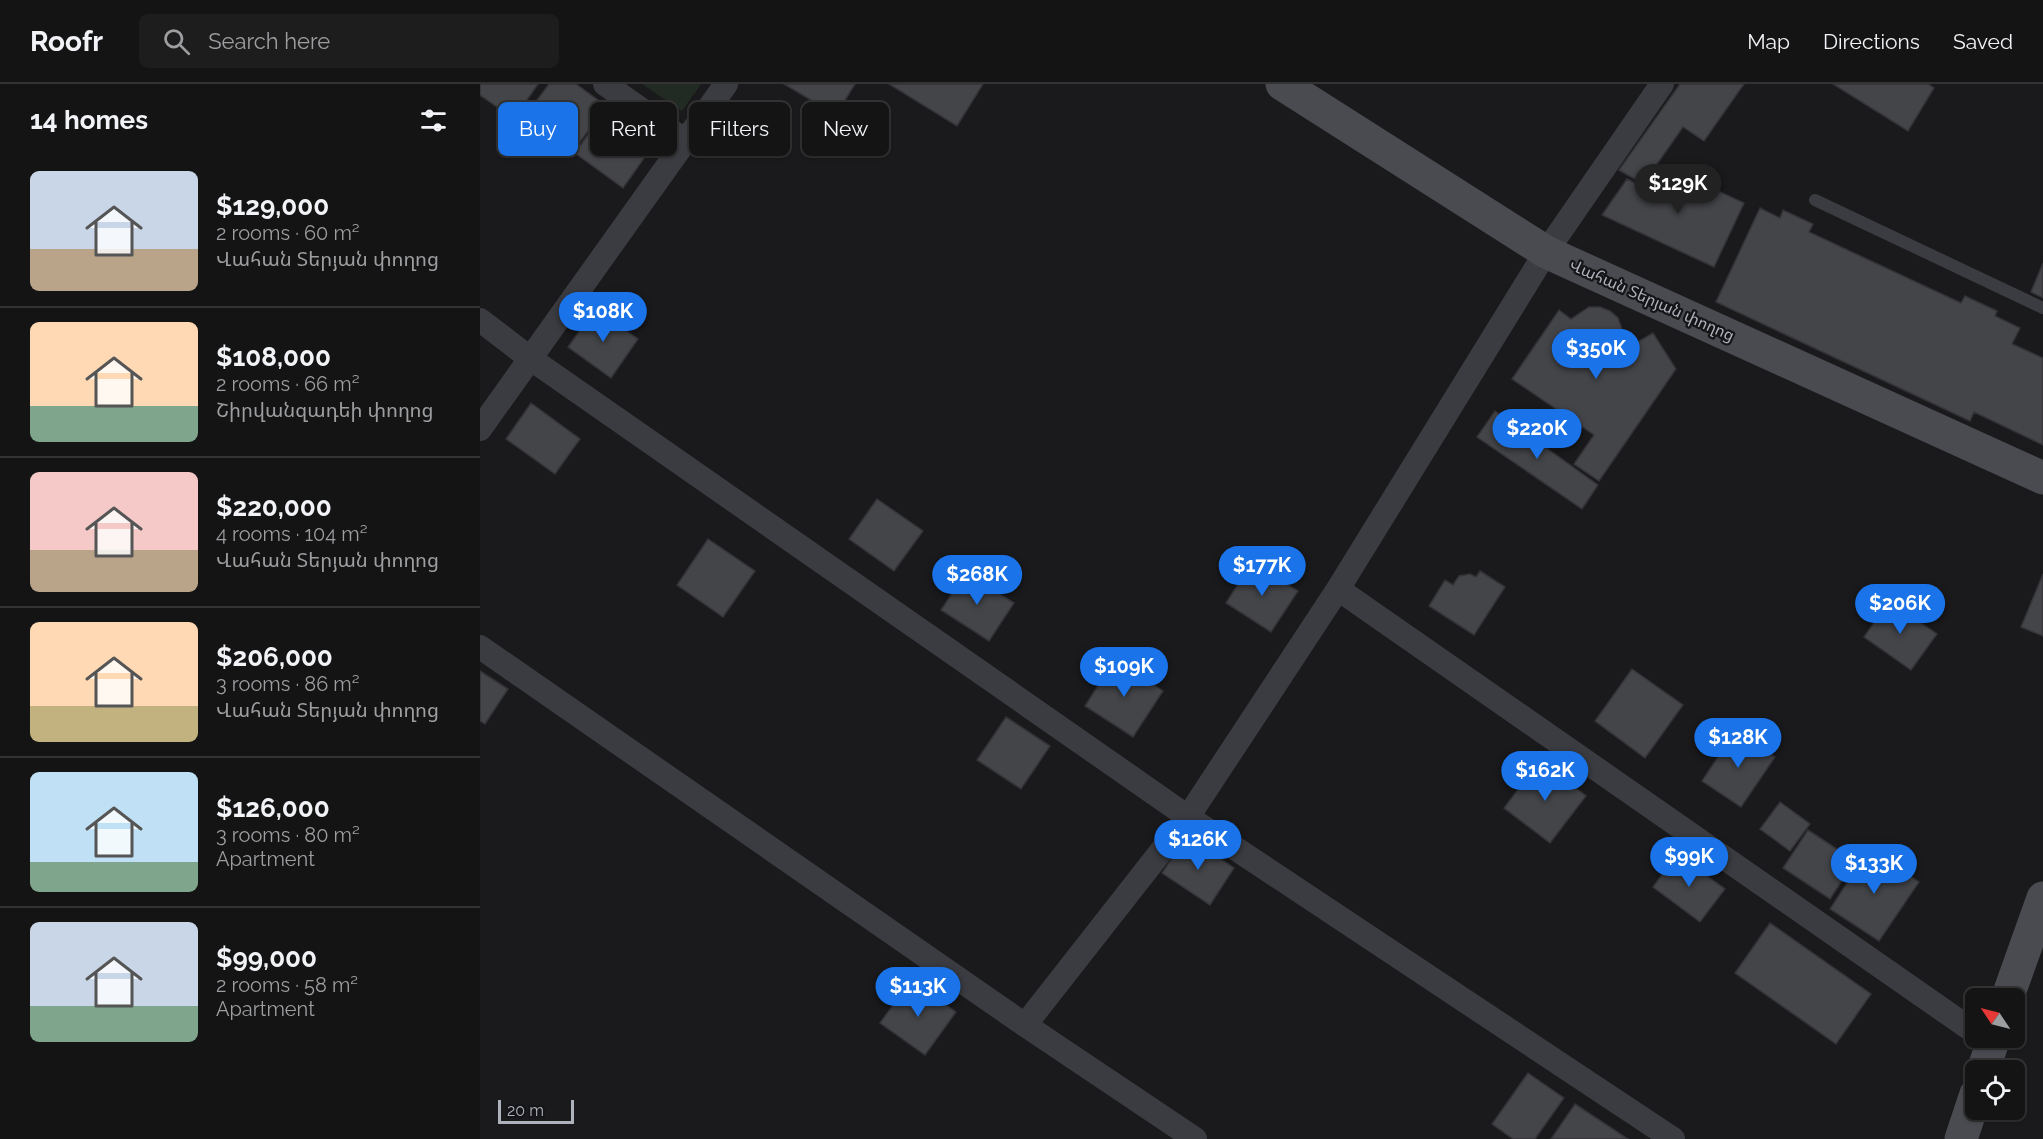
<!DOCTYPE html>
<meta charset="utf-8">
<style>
:root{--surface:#141415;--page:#1d1d1e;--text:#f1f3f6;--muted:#9d9ea0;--line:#333334;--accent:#1a73e8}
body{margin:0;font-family:Raleway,"Noto Sans Armenian",sans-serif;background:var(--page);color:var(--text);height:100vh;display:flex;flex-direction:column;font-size:22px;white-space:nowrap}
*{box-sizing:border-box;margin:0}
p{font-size:20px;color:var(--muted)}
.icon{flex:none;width:33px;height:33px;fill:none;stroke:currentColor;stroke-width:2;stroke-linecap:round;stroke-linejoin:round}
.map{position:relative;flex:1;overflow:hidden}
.panel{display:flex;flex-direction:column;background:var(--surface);width:480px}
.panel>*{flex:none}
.hud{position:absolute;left:18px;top:18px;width:570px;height:54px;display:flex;gap:12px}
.needle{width:39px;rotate:305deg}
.controls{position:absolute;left:1485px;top:904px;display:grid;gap:12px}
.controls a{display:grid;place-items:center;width:60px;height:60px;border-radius:9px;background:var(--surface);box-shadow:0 2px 4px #0004,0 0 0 2px var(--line);font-size:30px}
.scale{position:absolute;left:18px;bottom:15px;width:76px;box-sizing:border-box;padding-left:6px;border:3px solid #adb2bc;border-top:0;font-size:16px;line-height:21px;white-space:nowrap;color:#adb2bc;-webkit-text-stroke:4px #151517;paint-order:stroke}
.price{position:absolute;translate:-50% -51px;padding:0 14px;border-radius:21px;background:var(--accent);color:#fff;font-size:20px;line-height:39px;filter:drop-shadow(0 2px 3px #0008)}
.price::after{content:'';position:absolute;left:50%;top:36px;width:18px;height:14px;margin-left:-9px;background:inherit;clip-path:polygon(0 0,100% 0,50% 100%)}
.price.on{background:#222;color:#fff}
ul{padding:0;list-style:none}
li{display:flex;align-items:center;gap:18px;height:150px;padding:0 30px}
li+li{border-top:2px solid var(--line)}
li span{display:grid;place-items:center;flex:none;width:168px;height:120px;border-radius:9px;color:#555}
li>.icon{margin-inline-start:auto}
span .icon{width:72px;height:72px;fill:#fffc;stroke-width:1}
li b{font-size:26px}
h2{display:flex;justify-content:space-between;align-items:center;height:72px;padding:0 30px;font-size:26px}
.chip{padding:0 21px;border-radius:9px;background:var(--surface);box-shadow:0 2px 4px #0004,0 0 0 2px var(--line);font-size:21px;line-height:54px}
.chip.on{background:var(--accent);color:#fff}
header{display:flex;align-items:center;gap:36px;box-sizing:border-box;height:84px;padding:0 30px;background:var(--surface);border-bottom:2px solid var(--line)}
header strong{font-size:28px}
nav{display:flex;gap:33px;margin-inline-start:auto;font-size:21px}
.search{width:420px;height:54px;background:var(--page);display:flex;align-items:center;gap:15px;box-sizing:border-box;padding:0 21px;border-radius:9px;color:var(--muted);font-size:22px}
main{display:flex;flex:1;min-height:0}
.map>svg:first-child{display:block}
.green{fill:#222b23}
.building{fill:#444549;stroke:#343438;stroke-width:1.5}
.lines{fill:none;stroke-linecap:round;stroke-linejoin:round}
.lane{stroke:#3b3c41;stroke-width:12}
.street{stroke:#3b3c41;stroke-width:24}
.secondary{stroke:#494b51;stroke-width:33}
.labels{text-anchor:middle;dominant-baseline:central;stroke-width:4.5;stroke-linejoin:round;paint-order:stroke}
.street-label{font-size:16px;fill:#adb2bc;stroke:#151517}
</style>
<header>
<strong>Roofr</strong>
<div class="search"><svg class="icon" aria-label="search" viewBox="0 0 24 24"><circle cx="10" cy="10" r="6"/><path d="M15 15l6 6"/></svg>Search here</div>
<nav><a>Map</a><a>Directions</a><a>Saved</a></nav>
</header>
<main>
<section class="panel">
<h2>14 homes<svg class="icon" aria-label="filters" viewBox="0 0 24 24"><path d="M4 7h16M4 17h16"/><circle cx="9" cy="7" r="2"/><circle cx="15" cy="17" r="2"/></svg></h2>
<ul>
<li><span style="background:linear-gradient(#c9d6e8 65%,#b9a48a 0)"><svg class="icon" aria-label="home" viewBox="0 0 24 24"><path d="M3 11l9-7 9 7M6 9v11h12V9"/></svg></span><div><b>$129,000</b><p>2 rooms · 60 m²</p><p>Վահան Տերյան փողոց</p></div></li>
<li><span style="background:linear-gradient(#ffd9b3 70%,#7fa58c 0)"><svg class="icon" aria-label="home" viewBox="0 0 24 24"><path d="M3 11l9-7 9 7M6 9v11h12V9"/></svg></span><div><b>$108,000</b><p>2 rooms · 66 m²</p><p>Շիրվանզադեի փողոց</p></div></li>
<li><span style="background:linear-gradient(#f6c9c9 65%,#b9a48a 0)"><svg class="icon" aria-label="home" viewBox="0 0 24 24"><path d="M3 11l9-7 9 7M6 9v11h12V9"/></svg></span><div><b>$220,000</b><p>4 rooms · 104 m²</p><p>Վահան Տերյան փողոց</p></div></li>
<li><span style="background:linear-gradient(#ffd9b3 70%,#c2b280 0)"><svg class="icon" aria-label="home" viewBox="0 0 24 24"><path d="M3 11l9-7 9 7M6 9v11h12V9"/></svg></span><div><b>$206,000</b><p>3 rooms · 86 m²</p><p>Վահան Տերյան փողոց</p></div></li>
<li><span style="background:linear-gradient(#bfe0f5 75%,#7fa58c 0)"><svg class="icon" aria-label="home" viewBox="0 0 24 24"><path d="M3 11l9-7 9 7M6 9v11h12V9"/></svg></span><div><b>$126,000</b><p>3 rooms · 80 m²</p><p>Apartment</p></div></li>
<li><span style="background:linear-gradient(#c9d6e8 70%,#7fa58c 0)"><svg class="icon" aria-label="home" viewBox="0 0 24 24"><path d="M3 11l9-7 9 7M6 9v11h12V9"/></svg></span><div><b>$99,000</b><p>2 rooms · 58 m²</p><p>Apartment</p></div></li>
</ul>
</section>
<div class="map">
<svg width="1563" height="1055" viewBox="0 0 1563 1055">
<rect width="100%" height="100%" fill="#1a1a1c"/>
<path class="green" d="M162,0H221L202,27Z"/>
<path class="building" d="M0,0H58L34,35L0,11Z
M69,0H96L126,22L97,62L49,27Z
M304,0H375L356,31Z
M409,0H503L477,42Z
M1200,0H1264L1224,57L1203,43L1163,100L1139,86Z
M1353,0H1448L1454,4L1428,47Z
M123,29L172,63L143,104L95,69Z
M1187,83L1264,119L1234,183L1122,131L1147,95L1175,108Z
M1280,124L1300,134L1303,126L1333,140L1329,148L1481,219L1485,212L1517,227L1515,232L1540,244L1532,260L1563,274V361L1494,328L1490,337L1236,218Z
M1563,179V214L1551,208Z
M1109,223H1120L1130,227L1138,234L1142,245V255L1138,266L1141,268L1173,249L1196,285L1119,397L1094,380L1114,351L1032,295L1079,226L1091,235Z
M115,225L158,255L131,294L88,263Z
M51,319L100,355L75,390L26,355Z
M1015,327L1118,401L1102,425L997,353Z
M397,415L443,447L414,487L369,455Z
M228,455L275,487L243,533L197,501Z
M772,478L818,507L791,548L746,519Z
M1000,487L1025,503L994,551L949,522L965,496L973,501L979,492L990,490L996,493Z
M486,488L534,519L509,557L461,526Z
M1563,490V552L1541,543Z
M1409,517L1457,550L1431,586L1384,553Z
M635,575L683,607L653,653L605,622Z
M1152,585L1203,621L1165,674L1115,637Z
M0,587L28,605L5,640L0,637Z
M526,633L570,662L541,705L497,676Z
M1255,647L1295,673L1261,723L1222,697Z
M1060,676L1106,712L1070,759L1024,724Z
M1300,718L1330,740L1310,767L1280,745Z
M1328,746L1375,777L1350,815L1303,784Z
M707,752L754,784L730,821L682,789Z
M1389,765L1439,798L1399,857L1350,825Z
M1197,770L1245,805L1220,838L1173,803Z
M1290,839L1391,910L1356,960L1255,889Z
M431,896L476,928L445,971L400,939Z
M1048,989L1084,1014L1055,1055H1033L1012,1040Z
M1095,1020L1148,1055H1071Z"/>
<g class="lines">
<path class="lane" d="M1335,116L1563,224"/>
<path class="street" d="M125,0L207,58
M0,236L51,275L708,733L1193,1055
M0,345L246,0
M858,505L1496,949
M0,563L545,941L715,1055
M545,941L708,733L858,505L1066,168L1182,0"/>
<path class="secondary" d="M802,0L1066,168L1563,394
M1527,915L1563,814
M1503,987L1514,954
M1481,1055L1496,1010"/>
</g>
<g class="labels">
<g class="street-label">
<text transform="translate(1172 216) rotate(24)">Վահան Տերյան փողոց</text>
</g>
</g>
</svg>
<div class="controls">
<a><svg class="needle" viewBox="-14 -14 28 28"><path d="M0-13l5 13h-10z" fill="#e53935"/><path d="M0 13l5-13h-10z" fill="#9d9ea0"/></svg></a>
<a><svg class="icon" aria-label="locate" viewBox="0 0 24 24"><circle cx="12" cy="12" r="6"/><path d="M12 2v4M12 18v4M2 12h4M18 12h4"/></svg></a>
</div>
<div class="scale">20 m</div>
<b class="price on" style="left:1198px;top:131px">$129K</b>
<b class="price" style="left:123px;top:259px">$108K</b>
<b class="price" style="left:1116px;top:296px">$350K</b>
<b class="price" style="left:1057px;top:376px">$220K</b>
<b class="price" style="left:782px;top:513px">$177K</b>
<b class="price" style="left:497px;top:522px">$268K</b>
<b class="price" style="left:1420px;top:551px">$206K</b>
<b class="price" style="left:644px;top:614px">$109K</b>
<b class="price" style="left:1258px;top:685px">$128K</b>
<b class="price" style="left:1065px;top:718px">$162K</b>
<b class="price" style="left:718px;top:787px">$126K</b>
<b class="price" style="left:1209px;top:804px">$99K</b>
<b class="price" style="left:1394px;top:811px">$133K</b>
<b class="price" style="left:438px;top:934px">$113K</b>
<div class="hud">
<a class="chip on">Buy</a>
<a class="chip">Rent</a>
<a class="chip">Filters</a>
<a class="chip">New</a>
</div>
</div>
</main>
